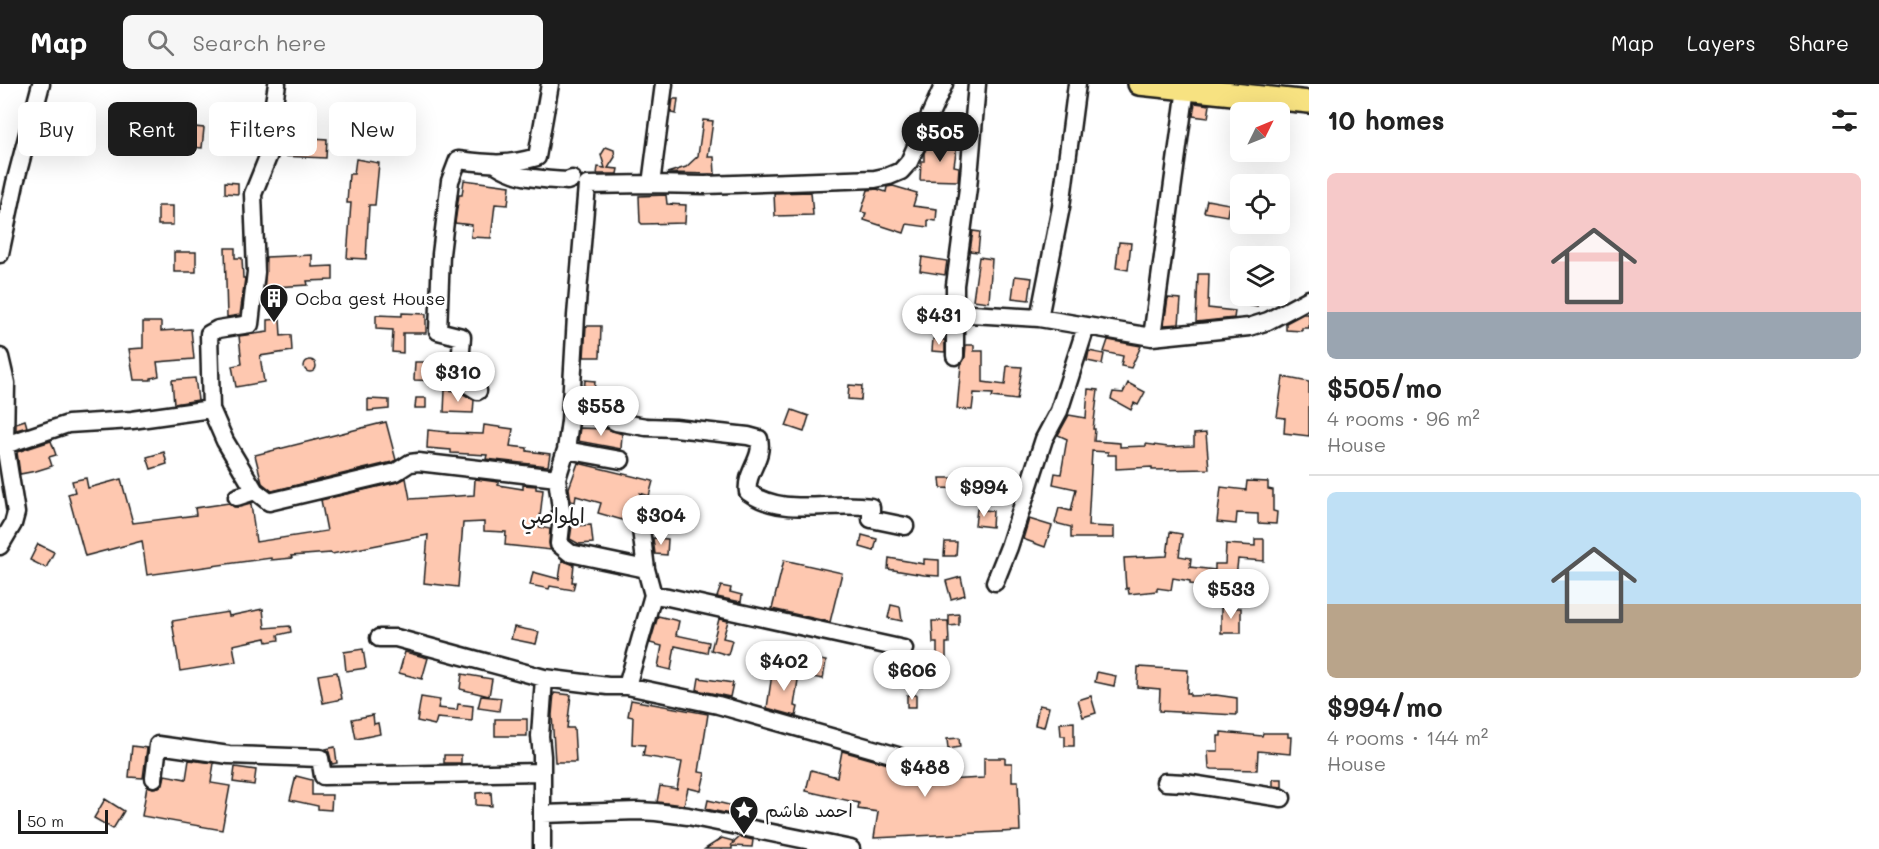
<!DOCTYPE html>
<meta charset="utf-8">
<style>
:root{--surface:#fff;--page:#f6f6f6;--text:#222;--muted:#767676;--line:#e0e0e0;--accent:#1c1c1c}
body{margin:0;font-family:Mali,"Playpen Sans Arabic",sans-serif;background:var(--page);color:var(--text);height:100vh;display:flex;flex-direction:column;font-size:22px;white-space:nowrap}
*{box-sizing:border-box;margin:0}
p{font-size:20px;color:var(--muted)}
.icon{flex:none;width:33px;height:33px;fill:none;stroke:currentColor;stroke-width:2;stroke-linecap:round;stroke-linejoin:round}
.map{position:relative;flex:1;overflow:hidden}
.panel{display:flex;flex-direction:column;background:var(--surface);width:570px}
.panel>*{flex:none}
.guide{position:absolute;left:18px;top:18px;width:570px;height:54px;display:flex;gap:12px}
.needle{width:39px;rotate:47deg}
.controls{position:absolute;left:1230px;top:18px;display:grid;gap:12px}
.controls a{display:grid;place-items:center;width:60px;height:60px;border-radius:9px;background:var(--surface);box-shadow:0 6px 24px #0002;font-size:30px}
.scale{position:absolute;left:18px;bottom:15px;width:90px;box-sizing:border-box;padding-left:6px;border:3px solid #1c1c1c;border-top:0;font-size:16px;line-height:21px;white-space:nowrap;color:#1c1c1c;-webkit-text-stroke:4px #fff;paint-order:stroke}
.price{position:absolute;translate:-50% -51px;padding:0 14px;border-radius:21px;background:#fff;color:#222;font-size:20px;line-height:39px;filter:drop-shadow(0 2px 3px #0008)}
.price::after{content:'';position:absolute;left:50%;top:36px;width:18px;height:14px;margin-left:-9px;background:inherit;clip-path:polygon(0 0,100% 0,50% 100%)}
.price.selected{background:var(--accent);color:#fff}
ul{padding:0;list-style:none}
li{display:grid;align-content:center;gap:12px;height:318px;padding:0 18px}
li+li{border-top:2px solid var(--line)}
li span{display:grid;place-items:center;height:186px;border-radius:9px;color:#555}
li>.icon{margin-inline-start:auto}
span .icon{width:108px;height:108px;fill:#fffc;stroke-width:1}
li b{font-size:26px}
h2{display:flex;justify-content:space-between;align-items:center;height:72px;padding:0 18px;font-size:26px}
.chip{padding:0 21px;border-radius:9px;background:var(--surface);box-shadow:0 6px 24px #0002;font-size:21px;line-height:54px}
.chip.selected{background:var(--accent);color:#fff}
header{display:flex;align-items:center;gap:36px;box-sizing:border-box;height:84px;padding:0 30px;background:var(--accent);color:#fff}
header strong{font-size:28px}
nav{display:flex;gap:33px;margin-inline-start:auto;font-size:21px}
.search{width:420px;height:54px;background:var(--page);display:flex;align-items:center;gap:15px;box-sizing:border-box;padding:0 21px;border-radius:9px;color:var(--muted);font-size:22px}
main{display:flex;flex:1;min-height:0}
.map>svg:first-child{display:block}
.building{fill:#fec8b0;stroke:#1c1c1c;stroke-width:1.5}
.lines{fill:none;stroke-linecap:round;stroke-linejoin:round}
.minor-casing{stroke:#1c1c1c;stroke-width:21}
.major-casing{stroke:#1c1c1c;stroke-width:26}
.minor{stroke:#fff;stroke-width:16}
.major{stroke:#f7e281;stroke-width:21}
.labels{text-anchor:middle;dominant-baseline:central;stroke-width:5;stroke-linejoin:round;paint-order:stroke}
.poi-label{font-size:18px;fill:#1c1c1c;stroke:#fff;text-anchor:start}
.quarter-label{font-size:21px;fill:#1c1c1c;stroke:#fff}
</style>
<header>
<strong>Map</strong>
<div class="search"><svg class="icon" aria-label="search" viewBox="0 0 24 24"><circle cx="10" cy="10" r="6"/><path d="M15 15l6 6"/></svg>Search here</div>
<nav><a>Map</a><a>Layers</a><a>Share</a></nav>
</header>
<main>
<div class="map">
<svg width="1309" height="765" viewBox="0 0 1309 765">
<rect width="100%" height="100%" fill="#fff"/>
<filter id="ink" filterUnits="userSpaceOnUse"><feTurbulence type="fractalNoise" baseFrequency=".0167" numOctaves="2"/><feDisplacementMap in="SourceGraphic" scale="12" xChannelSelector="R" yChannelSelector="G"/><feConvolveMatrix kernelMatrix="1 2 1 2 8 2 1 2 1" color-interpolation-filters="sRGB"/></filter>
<g filter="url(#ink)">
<path class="building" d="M673,15H678L676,30L671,29Z
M1195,19L1210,21L1208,34L1193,32Z
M703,36L713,37L708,73H714L715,90L667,89L686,83L698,72Z
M185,42L204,44L202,64L183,62Z
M282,52L327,55L326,74L280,72L282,63Z
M930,58L957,61L954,82L959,83L958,97L920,96L921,77H924V69Z
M606,63L614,66L615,73L608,84L618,85L617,90H597L598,83L605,84L601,71Z
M356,75L379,79L375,121H369L366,175L347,174L351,119H347L349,90H354Z
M464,96L510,102L508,121L495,120L491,154L471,153L472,141L455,139L459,111H462Z
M225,98L238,99V110L225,109Z
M893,102L917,109L913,122L937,125L936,137L928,136V143L907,140L904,149L864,136L866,129L861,128L868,106L877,105L886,108L887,103Z
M811,108L813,131L775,132L774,109Z
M666,111L667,120L686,121L685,139L642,140L640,138L639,112Z
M1207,116L1229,120L1227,132L1204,128Z
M158,122H173V141H158Z
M973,147L980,148L978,168L970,167Z
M1119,158L1131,159L1128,186L1116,184Z
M225,164H235V174H242L243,194H245L240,231L227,233Z
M174,168H196V188H174Z
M312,171V183L333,182V196L307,197L308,201L274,203V209H264L266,173Z
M922,173L947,177L945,191L920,187Z
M979,173L992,175L989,218L973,216Z
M1198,190H1209L1208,224L1235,227L1234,234L1196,238Z
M1015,192L1032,194L1029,216L1012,214Z
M1244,212H1258L1257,223L1243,220Z
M1168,214L1181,215L1179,240L1164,241Z
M402,229L426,230V249H403V269L392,268L393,246L376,245V231L402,232Z
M1303,230H1309V244H1302V247L1286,246V239Z
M280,235L281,252L291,251L292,267L260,272L264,298L236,303L232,282L242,280L239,252L268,248V236Z
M143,238H161V247L191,245L194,275L157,278L159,292L151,294V296H134L129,265L143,264Z
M586,242H601L600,273H584Z
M933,255L945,256V268L932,267Z
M1108,256L1141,262L1131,284L1121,282L1123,272L1104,268Z
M966,261H974V267H983V298L1005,301L1007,282L1022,283L1017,316L992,313L993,310L974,309L972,326L957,325L961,281L965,273Z
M1089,267L1104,270L1102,280L1087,277Z
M304 282a6 6 0 1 1 12 0a6 6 0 1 1-12 0Z
M415,278H443V297L414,296Z
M1283,293L1309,298V352L1284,349L1285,334L1277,333Z
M195,294L198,316L174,320L172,296Z
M585,296L595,297L594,312L584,308Z
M1128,299L1145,308L1138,321L1134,319L1131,326L1111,315L1113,308L1123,309Z
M849,301L862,302L861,316L848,315Z
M1088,305L1098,306L1093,345H1095L1094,357L1120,359V363L1146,362V360L1168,363L1194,362V350L1206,349L1209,385L1152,386V383L1116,385V371H1108V368L1092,367L1088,442L1114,443V454H1071V443L1055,439L1059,424L1071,427L1076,405L1053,400L1055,389L1061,390L1067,355L1058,351L1069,331L1086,334Z
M445,306L458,307L474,316L473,329L444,328Z
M416,314H426V324H415Z
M368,315L389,316V325L368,327Z
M792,326L809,332L804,348L786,342Z
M25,336L27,343L16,346V339Z
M386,338L396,376L392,378L272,407L262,399L255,371Z
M484,341L513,345L510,362L527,364V367L550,370L548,382L486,375L487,371L451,369V366L427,364L428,346L448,348L447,349L483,350Z
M580,344L607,345L622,350L621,365L578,357Z
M51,357L56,371L49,373L52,382L36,387L20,390L17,368Z
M164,368L167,380L151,385L147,373Z
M578,379L653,397L649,412L640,409L633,439L598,429L601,419L576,412L575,418L571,417L569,404Z
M86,394L88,404L121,395L133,439L196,431L195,424L229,419L234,423H240L251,420L256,458L327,447L321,416L398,398L406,394L410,415L474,411L475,395L498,398V401L523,405V401L536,402V405L543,406L539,443L550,445L549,459L551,466L505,461L506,448L484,447V438L463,439L458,503L424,499L428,451L332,470L331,469L291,472L292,474L271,476V474L147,491L142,457L85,472L68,410L75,408L72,397Z
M940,394H961V405L941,404Z
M1247,397L1268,398V405L1273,406V427L1277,428L1276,440L1258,439V430L1237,429L1236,440L1217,438L1221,403L1246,406Z
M977,425L993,427L992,443L975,441Z
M1029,435L1052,442L1045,463L1023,455Z
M591,441L593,459L579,460L570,455L572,442Z
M1170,448L1182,450L1179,472L1191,474L1190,483L1215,486V480H1225L1226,460L1255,462V455H1264V477L1238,475L1235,502L1211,500L1210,502L1190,500V497L1173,494L1171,506L1157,504V507L1129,510L1128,504L1126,505L1124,474L1167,472Z
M862,451L877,455L874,467L860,463Z
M653,454L668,455L667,471L655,470Z
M945,458H957L956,472H944Z
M38,460L54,468L46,484L30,476Z
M889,474L924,480V475L939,476V492L924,491L888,485Z
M562,476L574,481L572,498H575L573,506L550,502L549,505L530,501L533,488L559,495Z
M784,476L842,489L830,538L772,525Z
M961,493L965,511L951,515L946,497Z
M721,502L731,504L730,508L742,511L741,518L717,513Z
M891,521L900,523L902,537L888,534Z
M1221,524H1241V549H1221Z
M263,525L265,544L290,542L291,548L278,551L279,556L267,558L266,554L233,561L236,578L180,587L172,537L228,528L229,532Z
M959,530V541L949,542V531Z
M658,532L679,537L676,551L709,558L707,569L675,562L671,586L658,583L662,562L650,559Z
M719,535L728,537L723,554L732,556L728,571L711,566Z
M932,537H948L949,559H946V578H937V559H933Z
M514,543L539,548L536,560L511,555Z
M363,565L366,584L346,587L344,568Z
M405,568L428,574L422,595L399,589Z
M809,574L826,577L823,595L806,592Z
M788,581L800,583L794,622L798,623L796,632L767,624L772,590L786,592Z
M1138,583L1188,586L1187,609H1190V612L1216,611L1237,614V631L1159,627L1160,605L1137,603Z
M913,586H922V602H913Z
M337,588L342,615L323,619L318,591Z
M1097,588L1116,592L1114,602L1095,598Z
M462,590L492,595L489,612L460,605Z
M699,594L733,599L730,613L697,606Z
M554,609L571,611L567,644H574L576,678H555L552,631Z
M907,611H916V623H907Z
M481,612L501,614L499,627L478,624Z
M1091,612L1096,629L1083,633L1078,616Z
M421,613L440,616L438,624L457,626L458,620L473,622L472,637L437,634L435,641L417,637Z
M631,616L708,630L699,688L705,689L701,707L688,704L684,721L657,718L660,702L677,705L682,678L643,672L645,661L632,660L633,633L628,632Z
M1039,621L1049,623L1044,643L1035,641Z
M373,631L374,640L378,639L380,650L356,655L352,635Z
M495,635H527V652H495Z
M1074,638V662H1065V652H1061L1060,639Z
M1221,648L1262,652L1263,649H1288V653H1291L1290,670L1258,667L1257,686L1212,685L1209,684L1208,667H1218V652H1221Z
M959,654L960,663L948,665L947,655Z
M132,662L147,664L143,694L129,693Z
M335,663L337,679L332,680L329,668L326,665Z
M842,667L895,682H908L905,698L984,694V674H1005V679H1012V697H1018L1020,747L874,754L878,728L858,725L859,719L806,707L811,686L837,693Z
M444,671H461V679H444Z
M189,676L214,679L211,699L230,702L222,746L142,732L147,702L153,704L159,703L163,700L165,691L186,695Z
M235,683L256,686L254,701L233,698Z
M296,692L312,696V711H332L331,726L318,725V722L290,716Z
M1273,695H1282V703L1273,702Z
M491,708L492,722L476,721V709Z
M105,715L124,727L113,745L94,734Z
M708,716L746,725L745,731L754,735L706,725Z
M740,753L753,756L752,763L732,762V765H705L722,754L733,757L732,760Z"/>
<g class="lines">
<g class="minor-casing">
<path id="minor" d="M497,81C519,95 541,95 567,97L572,95
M651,100L705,101L875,95L889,92L901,87L909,78L944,0
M0,170L15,99L41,0
M955,229L1039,234L1152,253L1249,243L1268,237L1309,215
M1039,234L1061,123L1077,0
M1152,253L1186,4
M955,272V201L968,104L977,0
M0,273L6,299L5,361L16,429L13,440L0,462
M478,307L459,295L462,253L438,247L441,170L450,97L458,76C490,80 506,82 537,73L550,0
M572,313L616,338L646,343L675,344L748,352L759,355C764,375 745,388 748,408C784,434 831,416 871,423V435L905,442
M5,361L68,340L132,336L211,325
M566,366L621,376
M255,407L225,357L211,325L209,250L218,245L250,240L256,188L253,110L272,63V31L277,0
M237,413L255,407L269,418L396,388L410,379L418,378L557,394
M646,485L570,469L559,460L562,433L557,394L566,366L570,337L576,232L587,101L651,100L664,0
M995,498L1009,463L1044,355L1059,327L1086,243
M653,511L668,513L904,565
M379,554H396L544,594L608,602H627L718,621L898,672
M627,602L653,511L646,485L641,445
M154,694L158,661L229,671L320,674L323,692L542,688
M1165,698L1185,699L1282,714
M542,730L638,727L656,728L688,732L851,765
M542,765V672L540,652L544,594"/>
</g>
<g class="major-casing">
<path id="major" d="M1139,0L1309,18"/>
</g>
<use href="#minor" class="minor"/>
<use href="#major" class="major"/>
</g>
</g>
<defs>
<g id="building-pin" transform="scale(1.5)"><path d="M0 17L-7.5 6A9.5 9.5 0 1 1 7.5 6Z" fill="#1c1c1c" stroke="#fff"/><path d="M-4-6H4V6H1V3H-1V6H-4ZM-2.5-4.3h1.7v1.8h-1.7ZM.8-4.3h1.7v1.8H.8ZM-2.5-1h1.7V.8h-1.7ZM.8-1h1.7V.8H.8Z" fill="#fff"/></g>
<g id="sight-pin" transform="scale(1.5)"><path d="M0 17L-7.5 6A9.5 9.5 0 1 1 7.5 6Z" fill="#1c1c1c" stroke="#fff"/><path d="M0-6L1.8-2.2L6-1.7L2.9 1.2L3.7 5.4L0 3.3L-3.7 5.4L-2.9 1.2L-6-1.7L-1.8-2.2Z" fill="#fff"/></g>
</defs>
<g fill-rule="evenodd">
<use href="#building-pin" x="274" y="214"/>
<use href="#sight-pin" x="744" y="726"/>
</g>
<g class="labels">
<g class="poi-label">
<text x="295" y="214">Ocba gest House</text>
<text x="765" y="726">احمد هاشم</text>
</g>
<g class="quarter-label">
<text x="553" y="430">المواصي</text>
</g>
</g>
</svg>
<div class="controls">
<a><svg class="needle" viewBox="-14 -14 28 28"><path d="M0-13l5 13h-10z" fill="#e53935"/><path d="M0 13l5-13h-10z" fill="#767676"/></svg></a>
<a><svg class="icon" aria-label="locate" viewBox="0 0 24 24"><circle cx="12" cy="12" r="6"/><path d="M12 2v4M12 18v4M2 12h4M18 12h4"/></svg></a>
<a><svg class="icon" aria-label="layers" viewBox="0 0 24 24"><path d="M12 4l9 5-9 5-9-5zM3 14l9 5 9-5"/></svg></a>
</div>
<div class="scale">50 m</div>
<b class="price selected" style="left:940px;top:79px">$505</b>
<b class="price" style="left:939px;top:262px">$431</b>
<b class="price" style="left:458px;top:319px">$310</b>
<b class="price" style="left:601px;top:353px">$558</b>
<b class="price" style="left:984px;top:434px">$994</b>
<b class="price" style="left:661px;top:462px">$304</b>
<b class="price" style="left:1231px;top:536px">$533</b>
<b class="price" style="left:784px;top:608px">$402</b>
<b class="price" style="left:912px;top:617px">$606</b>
<b class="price" style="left:925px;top:714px">$488</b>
<div class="guide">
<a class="chip">Buy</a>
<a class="chip selected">Rent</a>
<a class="chip">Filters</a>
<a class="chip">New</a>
</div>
</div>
<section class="panel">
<h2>10 homes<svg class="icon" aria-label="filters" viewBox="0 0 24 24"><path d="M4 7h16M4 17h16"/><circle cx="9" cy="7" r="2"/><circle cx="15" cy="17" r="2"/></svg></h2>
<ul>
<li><span style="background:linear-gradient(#f6c9c9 75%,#9aa5b1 0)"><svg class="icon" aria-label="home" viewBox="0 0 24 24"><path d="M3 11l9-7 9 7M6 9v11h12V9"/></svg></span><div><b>$505/mo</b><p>4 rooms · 96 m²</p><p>House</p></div></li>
<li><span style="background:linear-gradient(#bfe0f5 60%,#b9a48a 0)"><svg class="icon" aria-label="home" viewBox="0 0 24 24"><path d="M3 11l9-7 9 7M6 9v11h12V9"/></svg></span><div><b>$994/mo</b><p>4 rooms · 144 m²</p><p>House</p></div></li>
</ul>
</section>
</main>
